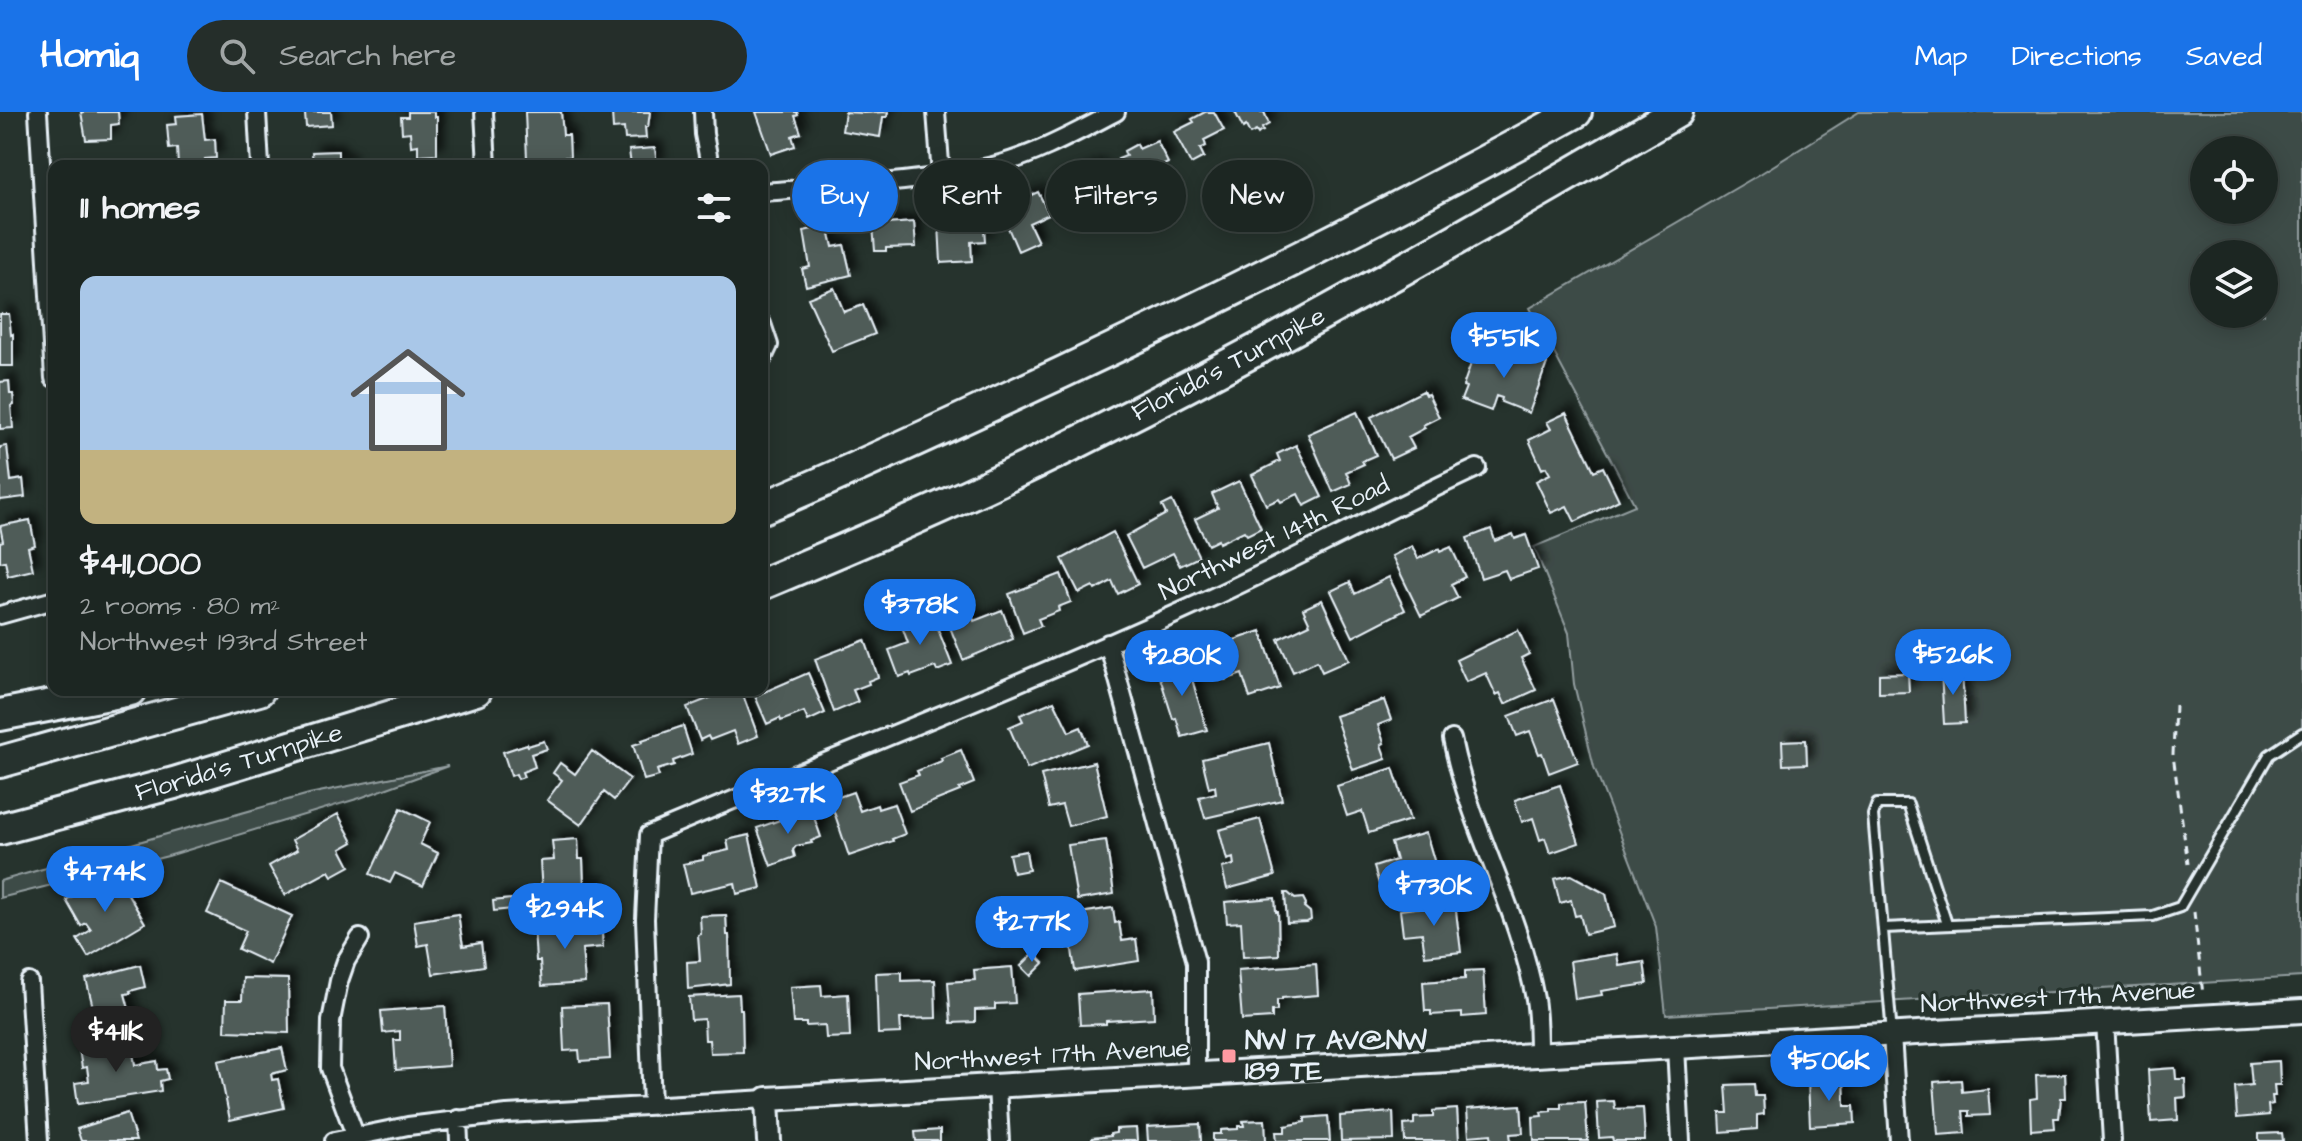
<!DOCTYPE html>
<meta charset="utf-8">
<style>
:root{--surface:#1c2622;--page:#252e2a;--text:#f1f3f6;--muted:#a0a5a5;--line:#3a4340;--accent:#1a73e8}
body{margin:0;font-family:"Architects Daughter",sans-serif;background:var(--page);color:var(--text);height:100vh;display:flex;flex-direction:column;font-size:30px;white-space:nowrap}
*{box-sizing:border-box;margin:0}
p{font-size:26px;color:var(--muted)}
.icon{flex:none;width:44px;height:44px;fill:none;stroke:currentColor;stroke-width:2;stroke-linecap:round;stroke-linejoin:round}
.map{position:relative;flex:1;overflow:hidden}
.sheet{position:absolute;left:48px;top:48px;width:720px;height:536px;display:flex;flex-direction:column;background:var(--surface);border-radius:16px;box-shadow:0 4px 20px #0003,0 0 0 2px var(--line)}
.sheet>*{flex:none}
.banner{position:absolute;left:792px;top:48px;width:760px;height:72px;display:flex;gap:16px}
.buttons{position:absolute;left:2190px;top:24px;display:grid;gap:16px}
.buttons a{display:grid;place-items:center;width:88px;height:88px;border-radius:50%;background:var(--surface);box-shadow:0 4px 20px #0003,0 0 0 2px var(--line);font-size:40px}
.price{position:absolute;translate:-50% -68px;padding:0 18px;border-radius:28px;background:var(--accent);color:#fff;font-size:26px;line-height:52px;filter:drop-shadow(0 2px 4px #0008)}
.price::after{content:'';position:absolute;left:50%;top:48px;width:24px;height:18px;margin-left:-12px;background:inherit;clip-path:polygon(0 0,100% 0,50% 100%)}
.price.selected{background:#222;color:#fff}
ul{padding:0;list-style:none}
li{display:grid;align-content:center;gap:16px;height:424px;padding:0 32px}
li span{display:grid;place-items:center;height:248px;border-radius:16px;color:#555}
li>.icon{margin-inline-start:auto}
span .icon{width:144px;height:144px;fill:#fffc;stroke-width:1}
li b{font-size:34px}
h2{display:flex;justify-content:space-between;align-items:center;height:96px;padding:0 32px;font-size:34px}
.chip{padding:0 28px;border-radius:36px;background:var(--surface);box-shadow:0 4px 20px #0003,0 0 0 2px var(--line);font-size:28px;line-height:72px}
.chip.selected{background:var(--accent);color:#fff}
header{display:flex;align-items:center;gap:48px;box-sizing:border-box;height:112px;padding:0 40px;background:var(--accent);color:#fff}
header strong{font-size:38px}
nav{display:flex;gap:44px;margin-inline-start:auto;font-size:28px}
.search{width:560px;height:72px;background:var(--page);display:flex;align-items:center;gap:20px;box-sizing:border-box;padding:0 28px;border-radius:44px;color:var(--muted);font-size:30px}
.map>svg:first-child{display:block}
.green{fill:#3e4b47;stroke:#939ea0;stroke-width:2;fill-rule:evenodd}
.building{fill:#505c59;stroke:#e8f1f8;stroke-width:2;filter:url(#shadow)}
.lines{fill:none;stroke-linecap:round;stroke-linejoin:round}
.lane-casing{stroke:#e8f1f8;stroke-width:14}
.street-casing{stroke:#e8f1f8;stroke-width:22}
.secondary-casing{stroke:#e8f1f8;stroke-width:28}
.highway-casing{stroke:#e8f1f8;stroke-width:36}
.path{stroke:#e8f1f8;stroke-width:3;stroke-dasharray:8 6;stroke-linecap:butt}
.lane{stroke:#26332d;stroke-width:8}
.street{stroke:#26332d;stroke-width:16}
.secondary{stroke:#26332d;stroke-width:22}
.highway{stroke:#26332d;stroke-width:30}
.poi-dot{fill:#ff9aa2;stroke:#26332d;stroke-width:3}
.labels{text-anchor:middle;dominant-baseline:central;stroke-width:6;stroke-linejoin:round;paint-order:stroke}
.street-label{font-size:26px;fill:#e8f1f8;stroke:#26332d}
.poi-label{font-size:26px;font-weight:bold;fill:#e8f1f8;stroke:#26332d;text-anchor:start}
</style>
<header>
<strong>Homiq</strong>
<div class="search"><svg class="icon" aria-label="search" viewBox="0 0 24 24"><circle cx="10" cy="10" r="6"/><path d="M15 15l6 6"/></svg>Search here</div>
<nav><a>Map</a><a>Directions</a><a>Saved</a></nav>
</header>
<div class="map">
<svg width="2302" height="1029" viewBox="0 0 2302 1029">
<defs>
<filter id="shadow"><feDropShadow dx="7" dy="-7" stdDeviation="4" flood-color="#0009"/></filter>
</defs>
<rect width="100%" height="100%" fill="#26332d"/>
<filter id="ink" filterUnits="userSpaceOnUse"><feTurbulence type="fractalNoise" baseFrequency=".0125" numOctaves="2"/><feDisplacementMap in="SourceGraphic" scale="16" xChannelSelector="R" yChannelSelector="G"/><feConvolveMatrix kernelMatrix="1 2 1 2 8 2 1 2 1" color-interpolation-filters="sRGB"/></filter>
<g filter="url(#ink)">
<path class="green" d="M1859,0H2302V865L1666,903L1656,815L1594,655L1574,572L1569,521L1534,435L1635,393L1530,196L1760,62ZM2204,38H2264V98H2204ZM2204,142H2264V202H2204Z
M448,654L360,686L168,744L0,786V769L309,682Z"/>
<path class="building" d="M81,0H118L119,12L111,13V27L86,28Z
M303,0H331L332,13L306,15L305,2Z
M408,0H434V5H437V42L418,43V33L411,34L410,20L402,21L401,5H408Z
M525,0H561L563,23H569L570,45L527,47Z
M612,0H650L648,15H645L646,26L625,27L624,16L613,17Z
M756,0H797L798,3L795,4L801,21L792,24L795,34L771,42Z
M845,0L863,1L888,0L887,5H883L880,25L842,19Z
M1205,0H1214L1224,18L1204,28L1206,34L1200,37L1204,45L1191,52L1174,20L1194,10L1192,7Z
M1235,0H1264L1269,12L1262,16L1263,19L1260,20L1258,22L1256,19L1250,22L1246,14L1243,16Z
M202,2L205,28L215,27L216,46L205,47L206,54H178L177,36L169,37L167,13L177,12L176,4Z
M1157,29L1168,51L1147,61L1151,69L1133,77L1118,47L1126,44L1124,39L1137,32L1139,37Z
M655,36L657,54H626H631L629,38Z
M338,39V48L348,47V54H311L313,53L312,40Z
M1097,53L1108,76L1086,87L1088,91L1074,98L1071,92L1063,96L1053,74Z
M1038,80L1049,102L1029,111L1038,130L1018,139L1000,97L1007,94L1005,90L1017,85L1018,89Z
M983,104L985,129L971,130L972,149L941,151L939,112L959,111V106Z
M914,110L916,135L886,136V139H875L873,113Z
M828,113L833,135L844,133L851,163L806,174L802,157L810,155L804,119Z
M834,176L844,200L863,193L875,222L832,239L808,186Z
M0,202H9L11,223L13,222V254H0Z
M1493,236L1526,248L1528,241L1548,248L1529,301L1501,290L1502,286L1496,284L1491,299L1461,288L1466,275L1463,274L1474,243L1486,248Z
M9,269L10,282H13L14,293L11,294L13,316L0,317V270Z
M1423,279L1425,283L1428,282L1439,305L1423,313L1425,316L1408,325L1414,336L1391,347L1371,305Z
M1357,300L1376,343L1362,349L1364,352L1346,360L1351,372L1333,380L1308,322Z
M1566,301L1594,359L1603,355L1619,388L1575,410L1567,394L1551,401L1536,369L1550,362L1546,355L1542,357L1529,328L1551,317L1547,310Z
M1296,333L1322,385L1304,394L1298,382L1281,390L1279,387L1266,393L1252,363L1280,349L1277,342Z
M7,334L11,369L23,367L25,385L0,388V335Z
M1239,369L1261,416L1247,423L1244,419L1219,431L1218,428L1208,433L1195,407L1218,396L1212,382Z
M1172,389L1199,445L1180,454L1173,441L1142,456L1126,424L1166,402L1162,394Z
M30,408L35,433L28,435L33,458L8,464L5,449L0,450V430L3,429L0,414Z
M1491,417L1495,429L1513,422L1515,427L1526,423L1538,457L1509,467L1505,458L1481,466L1467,426Z
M1113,420L1138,472L1118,482L1112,469L1095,478L1093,474L1079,481L1062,447Z
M1412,434L1418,447L1439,437L1440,440L1451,435L1465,465L1451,472L1458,486L1421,504L1392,444Z
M1061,462L1071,490L1058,495L1059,499L1038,507L1041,514L1023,521L1009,482Z
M1389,465L1405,498L1353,525L1331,479L1350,470L1355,482Z
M1322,488L1349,548L1322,560L1317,549L1293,560L1278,527L1310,512L1303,497Z
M930,497L952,553L937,559L935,555L911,564L910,561L899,565L889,538L908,531L900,509Z
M1002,498L1013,527L963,548L948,510L971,501L974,509Z
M1518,518L1529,542L1521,546L1536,578L1505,592L1500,581L1496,583L1486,561L1466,570L1456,548Z
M1261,519L1280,576L1250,586L1242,562L1225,568L1214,535Z
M865,528L878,565L868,569L869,572L853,578L858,590L834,600L815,547Z
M1186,547L1207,618L1182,625L1176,606L1173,607L1157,556Z
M1962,558L1965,611L1944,612L1941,559Z
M808,561L825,601L808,609L804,600L781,609L780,606L767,612L755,584Z
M1908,561L1909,580L1879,581V562Z
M730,578H741L758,624L738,632L733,619L710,628L708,624L700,628L687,595Z
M1554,587L1578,650L1549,661L1542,641L1539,642L1530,619L1517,624L1509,604Z
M1384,588L1391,608L1378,613L1384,631L1381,633L1386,647L1353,658L1335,604Z
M1054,589L1069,620L1081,615L1088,632L1027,657L1009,615L1023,609L1020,603Z
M683,614L692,642L673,649L674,653L657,658L659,664L644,668L633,633L643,630L642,628Z
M1806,628L1807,652L1783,653L1782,629Z
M544,629L547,637L531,642L535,655L522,660L524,665L518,667L516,662L511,664L503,640L527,632L528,634Z
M1269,631L1282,688L1205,706L1199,685L1216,681L1215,674L1209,676L1202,647Z
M961,638L974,671L959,677L960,679L910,699L899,670L919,663L917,659L942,649L941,646Z
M592,639L630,667L614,688L604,680L581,713L547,688L562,668L553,661L560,651L575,662Z
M1094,650L1107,704L1068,714L1062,693L1049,696L1041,663Z
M1393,656L1410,708L1369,721L1362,699L1347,704L1337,674Z
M1560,673L1579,731L1550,741L1545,726L1540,728L1533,706L1522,710L1515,688Z
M853,680L860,699L877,693L878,697L894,692L905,722L892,727L893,729L849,744L830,688Z
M401,696L430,710L420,732L438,741L423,774L395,761L390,771L370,762Z
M811,697L821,725L811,729L812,731L796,734L793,738L795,745L771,754L757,716Z
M338,702L353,730L341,737L350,754L332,764L329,759L285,783L269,754L297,738L292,728Z
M1260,707L1275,764L1227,777L1222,756L1234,753L1233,746L1227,748L1219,718Z
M1426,721L1440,769L1383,786L1374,755L1396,748L1391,731Z
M749,723L761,776L737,782L735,771L690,781L683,752L703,748V744L729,738L727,728Z
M578,727L579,747H583L584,772L597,771L598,796L557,798L556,782L542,783L540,749L554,748L552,729Z
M1106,728L1114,782L1077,788L1068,733Z
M1026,739L1029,758L1013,761L1009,742Z
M116,762L145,811L88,845L77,827L91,818L86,811L81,814L66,788L100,768L101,771Z
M1571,763L1606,782L1614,815L1585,822L1580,803L1575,804L1571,788L1560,791L1554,767Z
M221,771L292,804L270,852L238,837L246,819L207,801Z
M1285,781H1288L1295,787L1303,786L1306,792L1304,795L1310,800L1311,808L1307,810L1287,811Z
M1275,786L1276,800H1278L1279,843L1243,845L1241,810L1227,811L1225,790Z
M511,787L512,797L494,799L493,789Z
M1455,791L1461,840L1425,844L1422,821L1403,823L1400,798Z
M1113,796L1115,811L1119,810L1122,829L1136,827L1139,849L1075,859L1067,803Z
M458,802L463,834L481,831L484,854L433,862L428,832L418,834L414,809Z
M726,803L727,823H729L730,872L688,877L687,850L700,849L698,823L701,822L700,804Z
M601,810L603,835L582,837L585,871L542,874L540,849H536L534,815Z
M1034,841L1044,851L1031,864L1021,854Z
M1617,842L1619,854L1644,850L1647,872L1601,879L1602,883L1575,887L1570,849Z
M1316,852L1318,883L1282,886V888H1277V899H1272V906L1242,908L1238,858Z
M140,853L145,875L130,879L131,881L125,882L133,912L92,922L85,897L93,895L86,867Z
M1012,855L1015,891L995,892V897L975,898V910L951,911L948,870L975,868L974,858Z
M1483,858L1486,903L1462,905V901L1431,903V899H1425L1423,870L1465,867V859Z
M902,860V869L935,868L936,906L900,907L901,921L878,922L876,861Z
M243,866L288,867L289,921L225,919L226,888H242Z
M821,873L822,884L848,882L850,925L826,926L825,913L806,914V911H793L790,875Z
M1153,877L1154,906L1106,909V912L1080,913L1078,882Z
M739,882L740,897H742L743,940L710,941L709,928H705L704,907L691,908L689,885Z
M607,892L610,947L580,949L579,938L564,939L562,894Z
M445,894L449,954L396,958L394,928H400V919L383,921L381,899Z
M131,929L135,953L157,949L158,958L166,957L168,967L160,969L161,979L78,992L75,971L89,969L87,955L82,956L79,937Z
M282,936L287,958L271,962L272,968L278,967L284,996L230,1008L218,949Z
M2279,949L2280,973H2274L2275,984H2272L2273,992L2268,993L2269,1003L2237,1006L2235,975L2252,973L2250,951Z
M2175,956L2176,967H2185L2186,985L2177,986L2178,1008L2151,1010L2148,958Z
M2065,962L2066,986H2061L2059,1006H2054L2055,1016L2031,1018L2030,987L2037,986L2036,963Z
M1844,966L1845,994H1854L1855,1011L1810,1014L1808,968Z
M1961,968L1962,980L1988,977L1990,1003L1969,1004V999H1963L1965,1021L1938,1023L1934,970Z
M1754,972L1755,984H1763L1764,1002L1757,1003V1017L1721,1020L1720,1001H1728L1726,973Z
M1614,989L1615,997L1643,996L1645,1029H1613L1612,1025L1599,1026L1597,990Z
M1585,990L1588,1029H1534L1533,1005L1542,1004L1541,1000L1551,999V996H1561V991Z
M1521,993L1523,1021L1510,1022L1511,1029H1492L1491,1022L1469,1024L1467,997Z
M1457,997L1459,1029H1405L1404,1013L1414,1012V1006L1433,1005V999Z
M1393,1000L1394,1028L1341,1029L1340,1004Z
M127,1001L136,1029H81L77,1017Z
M1328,1004L1330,1029H1277L1276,1020H1285V1014L1305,1010V1006Z
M1265,1008L1266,1029H1213V1022H1221V1018L1238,1017V1014H1244L1243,1009Z
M1200,1012L1201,1029H1148L1147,1015Z
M1136,1016L1137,1029H1092V1026L1110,1024V1022L1116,1021V1017Z
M940,1018V1029H916L915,1020Z
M2282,1021L2283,1029H2259V1022Z"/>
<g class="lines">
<g class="lane-casing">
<path id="lane" d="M1884,816L2153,804L2180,795L2269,643L2302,621
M1892,922L1873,703L1877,692H1908L1947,812"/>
</g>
<g class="street-casing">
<path id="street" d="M38,0L54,266
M257,0L260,54
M484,0L487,54
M703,0L704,22L710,54
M936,0L941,64
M762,80C837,74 920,72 993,54C1036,43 1077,20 1116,0
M762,212L769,233L762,248
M0,503L54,488
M1108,531L1196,850V962
M1452,627C1470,717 1519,797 1535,887C1538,906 1538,924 1538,943
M29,870L39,1029
M2105,910L2112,1029
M1892,923L1899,1029
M1676,935L1681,1029
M997,974L1000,1029
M652,994L645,807L649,723C832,646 1019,574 1200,491C1294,448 1384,399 1477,356
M458,1007L459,1029
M355,1023L330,956L331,909L339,869L346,849L360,826
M334,1029L408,1014L507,1002L767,987"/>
</g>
<g class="secondary-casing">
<path id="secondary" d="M769,1029L767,987L2302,899"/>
</g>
<g class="highway-casing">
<g id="highway">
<path d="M762,396C863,354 962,307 1061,261C1235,179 1407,93 1576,0"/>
<path id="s1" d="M762,472C877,424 993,374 1104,317C1299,219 1488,110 1677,0"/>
<path d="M0,603L130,578"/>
<path d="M0,650L259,578"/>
<path id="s2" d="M0,717L174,671L476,578"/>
</g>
</g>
<path class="path" d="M2175,593L2173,643L2188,752
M2194,800L2203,883"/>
<use href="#lane" class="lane"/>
<use href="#street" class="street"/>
<use href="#secondary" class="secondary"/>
<use href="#highway" class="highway"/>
</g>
</g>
<rect class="poi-dot" x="1221" y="936" width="16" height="16" rx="4"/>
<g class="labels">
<g class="street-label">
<text stroke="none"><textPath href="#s1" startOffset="516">Florida's Turnpike</textPath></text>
<text transform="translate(1274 426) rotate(-26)">Northwest 14th Road</text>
<text stroke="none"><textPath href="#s2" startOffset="248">Florida's Turnpike</textPath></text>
<text transform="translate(2058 885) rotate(-3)">Northwest 17th Avenue</text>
<text transform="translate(1052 943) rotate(-3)">Northwest 17th Avenue</text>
</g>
<g class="poi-label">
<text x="1245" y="929">NW 17 AV@NW<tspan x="1245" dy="30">189 TE</tspan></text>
</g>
</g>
</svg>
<div class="buttons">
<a><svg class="icon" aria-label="locate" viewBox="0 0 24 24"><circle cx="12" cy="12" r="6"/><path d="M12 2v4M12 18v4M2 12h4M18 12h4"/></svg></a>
<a><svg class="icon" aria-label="layers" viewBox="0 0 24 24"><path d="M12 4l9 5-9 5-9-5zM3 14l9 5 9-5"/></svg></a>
</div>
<b class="price" style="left:1504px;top:268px">$551K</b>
<b class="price" style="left:920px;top:535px">$378K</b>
<b class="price" style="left:1953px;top:585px">$526K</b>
<b class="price" style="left:1182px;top:586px">$280K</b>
<b class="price" style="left:788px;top:724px">$327K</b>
<b class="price" style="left:105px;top:802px">$474K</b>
<b class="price" style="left:1434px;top:816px">$730K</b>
<b class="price" style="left:565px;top:839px">$294K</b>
<b class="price" style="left:1032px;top:852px">$277K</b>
<b class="price selected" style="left:116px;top:962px">$411K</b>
<b class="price" style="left:1829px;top:991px">$506K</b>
<div class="banner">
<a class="chip selected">Buy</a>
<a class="chip">Rent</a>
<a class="chip">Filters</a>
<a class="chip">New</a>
</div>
<section class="sheet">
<h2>11 homes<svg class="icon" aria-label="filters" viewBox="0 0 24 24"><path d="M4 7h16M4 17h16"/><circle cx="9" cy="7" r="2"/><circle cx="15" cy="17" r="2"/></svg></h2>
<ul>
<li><span style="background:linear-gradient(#a9c7e8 70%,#c2b280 0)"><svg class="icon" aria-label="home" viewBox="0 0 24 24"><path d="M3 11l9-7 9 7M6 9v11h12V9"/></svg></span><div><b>$411,000</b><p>2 rooms · 80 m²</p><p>Northwest 193rd Street</p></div></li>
</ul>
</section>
</div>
